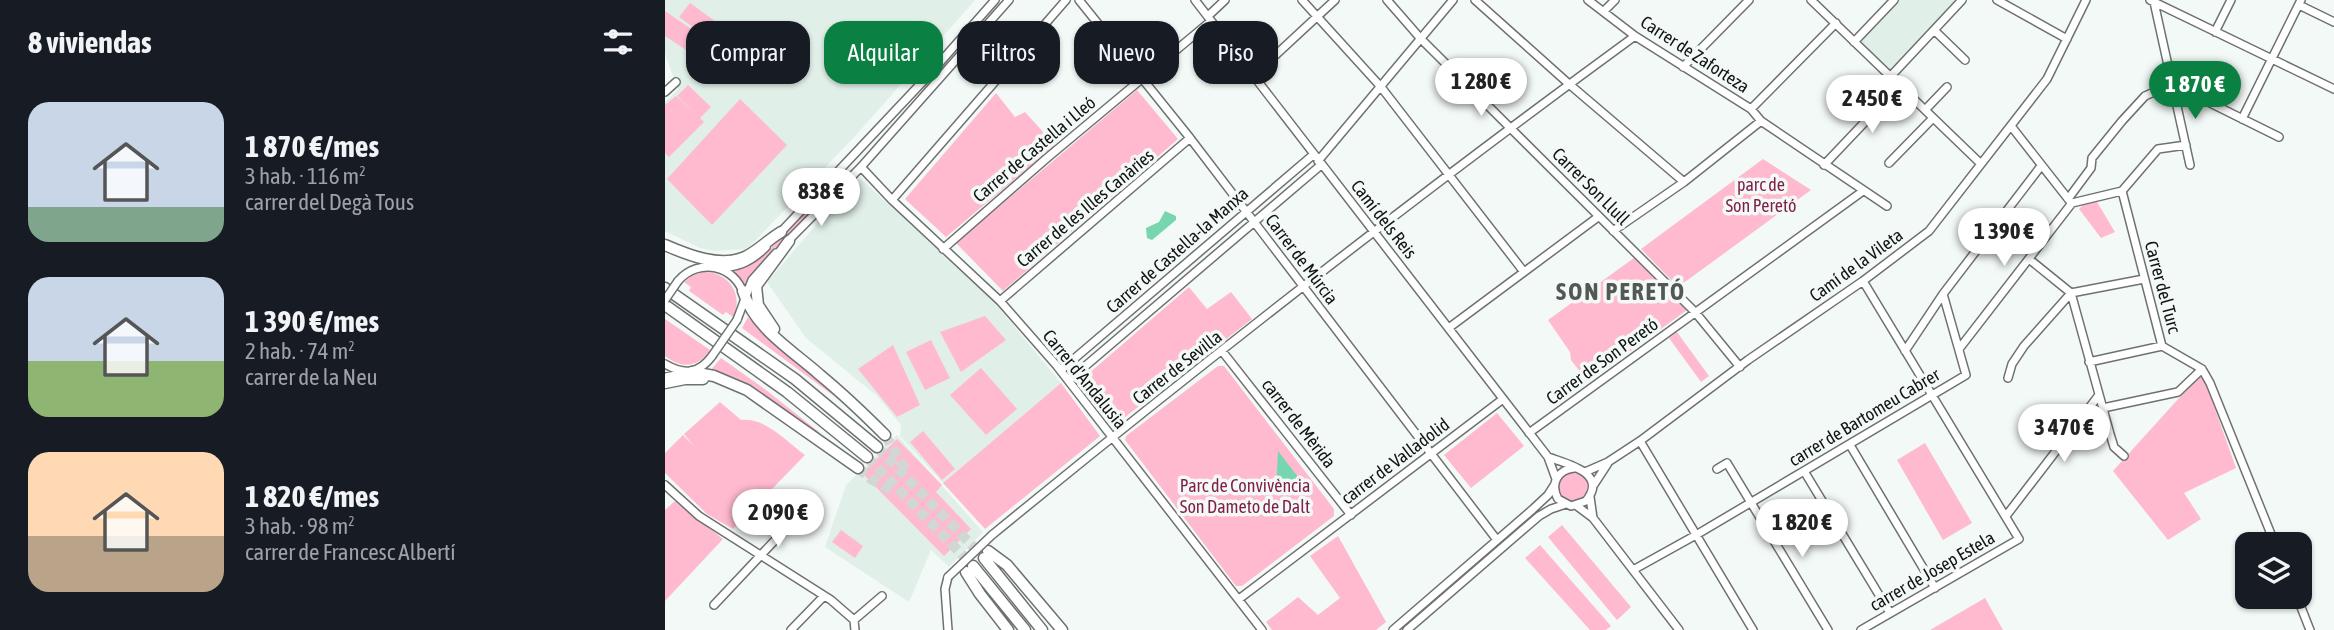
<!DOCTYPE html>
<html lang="es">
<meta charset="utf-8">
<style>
:root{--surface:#171b24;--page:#20242c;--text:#f1f3f6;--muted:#9ea1a6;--accent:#0b8043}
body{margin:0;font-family:"Asap Condensed",sans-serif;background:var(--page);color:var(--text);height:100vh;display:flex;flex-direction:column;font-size:26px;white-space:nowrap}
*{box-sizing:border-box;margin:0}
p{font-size:23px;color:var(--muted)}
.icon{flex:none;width:38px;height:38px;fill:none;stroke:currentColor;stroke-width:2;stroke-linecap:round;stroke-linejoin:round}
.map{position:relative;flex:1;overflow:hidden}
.details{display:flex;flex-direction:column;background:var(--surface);width:665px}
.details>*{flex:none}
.top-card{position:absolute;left:21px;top:21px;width:665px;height:63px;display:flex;gap:14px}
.fabs{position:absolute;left:1570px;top:532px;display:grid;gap:14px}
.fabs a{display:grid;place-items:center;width:77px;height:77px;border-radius:14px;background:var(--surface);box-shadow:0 2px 5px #0004;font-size:35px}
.price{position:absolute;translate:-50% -60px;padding:0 16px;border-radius:24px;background:#fff;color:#222;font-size:23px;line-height:46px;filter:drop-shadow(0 2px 4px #0008)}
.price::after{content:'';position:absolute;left:50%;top:42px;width:21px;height:16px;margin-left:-10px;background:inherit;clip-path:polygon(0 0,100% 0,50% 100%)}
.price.selected{background:var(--accent);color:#fff}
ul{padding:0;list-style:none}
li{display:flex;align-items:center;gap:21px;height:175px;padding:0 28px}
li span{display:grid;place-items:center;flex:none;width:196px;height:140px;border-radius:21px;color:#555}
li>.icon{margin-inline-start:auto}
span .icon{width:84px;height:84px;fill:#fffc;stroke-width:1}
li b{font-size:30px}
h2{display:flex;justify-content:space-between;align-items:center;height:84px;padding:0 28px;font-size:30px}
.tag{padding:0 24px;border-radius:21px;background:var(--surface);box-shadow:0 2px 5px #0004;font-size:24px;line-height:63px}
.tag.selected{background:var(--accent);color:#fff}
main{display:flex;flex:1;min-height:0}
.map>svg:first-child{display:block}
.built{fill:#e0efe8}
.green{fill:#ffbacf}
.water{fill:#77d5af}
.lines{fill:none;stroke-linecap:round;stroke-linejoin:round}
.highway-tunnel{stroke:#d1d7d4;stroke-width:10;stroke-dasharray:10 5;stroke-linecap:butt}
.minor-casing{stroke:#6d726f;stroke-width:10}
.highway-casing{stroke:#6d726f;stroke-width:13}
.minor{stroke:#fff;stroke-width:7}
.highway{stroke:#fff;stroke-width:10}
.minor-bridge-casing{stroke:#6d726f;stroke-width:10;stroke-linecap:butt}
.minor-bridge{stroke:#fff;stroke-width:7}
.labels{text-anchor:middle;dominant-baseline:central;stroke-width:7;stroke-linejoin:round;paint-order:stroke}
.street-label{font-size:18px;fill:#121413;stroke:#f3f9f6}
.park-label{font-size:18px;fill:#7f1f47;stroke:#f3f9f6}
.district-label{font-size:24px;font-weight:bold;letter-spacing:2px;fill:#535855;stroke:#f3f9f6}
</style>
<main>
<section class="details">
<h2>8 viviendas<svg class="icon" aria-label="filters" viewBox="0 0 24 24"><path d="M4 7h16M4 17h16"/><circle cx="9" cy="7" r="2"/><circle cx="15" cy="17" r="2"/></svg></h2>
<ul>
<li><span style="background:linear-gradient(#c9d6e8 75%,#7fa58c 0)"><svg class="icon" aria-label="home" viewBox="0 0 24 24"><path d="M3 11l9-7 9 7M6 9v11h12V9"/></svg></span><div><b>1 870 €/mes</b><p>3 hab. · 116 m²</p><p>carrer del Degà Tous</p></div></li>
<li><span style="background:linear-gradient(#c9d6e8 60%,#8fb573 0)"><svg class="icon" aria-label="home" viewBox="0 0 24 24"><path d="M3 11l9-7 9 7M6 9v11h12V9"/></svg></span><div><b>1 390 €/mes</b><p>2 hab. · 74 m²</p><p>carrer de la Neu</p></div></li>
<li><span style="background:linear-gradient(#ffd9b3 60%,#b9a48a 0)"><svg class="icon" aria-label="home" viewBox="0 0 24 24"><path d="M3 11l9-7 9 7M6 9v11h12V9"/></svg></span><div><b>1 820 €/mes</b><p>3 hab. · 98 m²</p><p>carrer de Francesc Albertí</p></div></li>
</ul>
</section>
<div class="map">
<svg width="1669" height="630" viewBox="0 0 1669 630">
<rect width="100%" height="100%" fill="#f3f9f6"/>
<path class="built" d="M0,0H310L192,134L88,243L80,249L49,251L35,248L0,231V102L13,90L0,53Z
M1234,0H1288L1291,3L1226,71H1223L1195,44V40Z
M196,179L330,303L396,383L278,483L235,436L236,425L212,396L141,338L102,282L170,203Z
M232,435L318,532L284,567L266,550L244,602L160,547L181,485Z"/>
<path class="green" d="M25,3L50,21L40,36L14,17Z
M0,11L32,33L21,50L0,36Z
M23,85L46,107L35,118L39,122L4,157L0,153V105L11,96L30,114L12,96Z
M472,90L513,139L338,291L291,243Z
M331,93L350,117L360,112L390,145L281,237L240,199Z
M75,99L122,145L47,225L2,179Z
M1098,159L1146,190L1013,287L976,249Z
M176,177L142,218L87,273L80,286L66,271L84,266L97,257Z
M1432,202L1450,232L1436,238L1414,209L1418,205Z
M969,258L1022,310L923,382L906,360L905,352L883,320Z
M39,272C64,272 79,295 68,317L61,312L58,315L24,291L26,287L19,282L28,275Z
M524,287L542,309L566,292L587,319L451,424L415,381Z
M320,316L341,340L296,372L275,332Z
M83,317L103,337L188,410L77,328Z
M0,319L45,350C33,368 17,369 0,356Z
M1012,332L1044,376L1036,382L1004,338Z
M266,340L285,378L260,390L241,352Z
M228,345L255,405L232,417L193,369Z
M56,358L101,390L154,432L153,434L44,372Z
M553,366H559L669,509V516L577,586H571L460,440L461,436Z
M316,368L352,409L321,435L285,395Z
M1534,376L1539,378L1571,468L1519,493L1536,519L1503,540L1448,471Z
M396,383L435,436L320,529L278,483Z
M55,402L76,420C100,417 121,441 140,455L68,529L42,514L0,473V453L18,435L29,446L19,434Z
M832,413L859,446L806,488L779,455Z
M258,431L290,469L277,480L245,442Z
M232,439L277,485L271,492L306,529L279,556L197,473Z
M1260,443L1307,523L1278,540L1232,460Z
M894 487a15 15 0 1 1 30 0a15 15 0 1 1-30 0Z
M10,501L58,539L0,601V510Z
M897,525L966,607L952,620L883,537Z
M176,530L198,546L190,558L167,542Z
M673,536L721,622L711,630H607L601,622L633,597L653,615L675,598L645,556Z
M875,545L946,626L941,630H925L860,558Z
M1320,598L1338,630H1265Z"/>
<path class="water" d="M500,211L511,216V220L487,240L482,238L481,228L494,222Z
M613,451L643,490L611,489Z"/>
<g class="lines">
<path class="highway-tunnel" d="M220,435L243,474
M212,447L319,558
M202,457L308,566
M193,468L206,479L230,492"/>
<g class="minor-casing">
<path id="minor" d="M414,0L525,138L832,540
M530,0L883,457L891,479
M637,0L716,87L859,272
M722,0L756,39L1030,312L1075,367
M810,0L904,84L1019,182
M923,0L970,36L1086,109L1096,121L1222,206
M1146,0L1315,163
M1332,0L1402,39
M1485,0L1669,89
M1489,2L1525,165
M1634,5L1669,22
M939,11L950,0
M543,16L560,0
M1269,30L1300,60
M1550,32L1566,0
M1189,42L1229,0
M1018,67L1084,0
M588,76L670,0
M1225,77L1297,0
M1507,84L1614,137
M0,92L11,82
M1086,109L1171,23
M1260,110L1282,87
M1577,119L1636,0
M1346,126L1404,200
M653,161L788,0
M1224,163L1268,118
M1159,165L1234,86
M196,167L227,200L335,301L392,366L597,630
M1457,191L1497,346L1537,369L1545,383L1610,544
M1403,199L1426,168L1427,158L1457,121L1480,96L1507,84
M227,200L401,0
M1407,203L1457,191L1493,149L1521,145
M948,231L1019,182L1096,121
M114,234L263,76L330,0
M122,242L196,167L344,0
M278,249L382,158L546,21
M1364,259L1406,293L1445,434L1449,447L1459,456
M48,266C70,270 86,262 101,247
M13,281C34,257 70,265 79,295
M335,301L525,138
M72,320L87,280L111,253
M785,327L933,217
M1294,349L1407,203
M557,351L686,515
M1240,351L1278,294L1376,166
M1424,362L1497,346
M0,364C19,375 34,374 47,356
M396,370L648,155
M0,377L20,373
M1343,378L1347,364L1359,346L1406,293L1479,279
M404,380L656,165
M1438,408L1513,392L1537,369
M864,433L1198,191
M975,441L1088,630
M1185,445L1270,588
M883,457C902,464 944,473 921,501L906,506L893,499C885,484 892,470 909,468
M1052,469L1062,463L1163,630
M1139,471L1225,613
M920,472L943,462L975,441L1083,360L1198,281L1264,231L1382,79L1421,0
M0,485L34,516L166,600L189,620L190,630
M928,486L943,463
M925,497L928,518
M912,506L928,518L1014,630
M1341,516L1434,395
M327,535C537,363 751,196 970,36
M968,570L1031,535L1301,375L1278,294
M1632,597L1645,630
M574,599L838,399
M49,605L144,504
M189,620L217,596
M126,630L159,596
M283,630L280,589L283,577
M728,630L868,509L883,495L890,484
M742,630L874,516L886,509L901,504
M1196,630L1354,539L1198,281"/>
</g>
<g class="highway-casing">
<path id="highway" d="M0,245C23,255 55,268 80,257C93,251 104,239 116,232
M0,288L130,379L212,447
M78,291C90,329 127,350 155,375C178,394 199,414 220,435
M0,305L122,392L202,457
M109,329L93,305L91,286L124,241
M27,372L49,376L82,390L193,468
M0,383L20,379H38
M323,551L342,565L397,630
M319,558L377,630
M308,566L360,630
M301,572L315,594L343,630"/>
</g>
<use href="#minor" class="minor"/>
<use href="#highway" class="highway"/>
<g class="minor-bridge-casing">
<path id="minor-bridge" d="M0,300L13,281
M47,356L72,320
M283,577L327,535"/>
</g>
<use href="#minor-bridge" class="minor-bridge"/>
</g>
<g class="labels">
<g class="street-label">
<text transform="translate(1030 54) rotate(33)">Carrer de Zaforteza</text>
<text transform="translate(369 149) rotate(-40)">Carrer de Castella i Lleó</text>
<text transform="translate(926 186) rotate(45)">Carrer Son Llull</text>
<text transform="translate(420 208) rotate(-40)">Carrer de les Illes Canàries</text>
<text transform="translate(719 219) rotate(52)">Camí dels Reis</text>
<text transform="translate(512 250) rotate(-41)">Carrer de Castella-la Manxa</text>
<text transform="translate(637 259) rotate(53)">Carrer de Múrcia</text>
<text transform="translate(1191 265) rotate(-36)">Camí de la Vileta</text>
<text transform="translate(1498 287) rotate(75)">Carrer del Turc</text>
<text transform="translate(937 361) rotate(-36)">Carrer de Son Peretó</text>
<text transform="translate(512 367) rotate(-38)">Carrer de Sevilla</text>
<text transform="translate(420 379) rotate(51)">Carrer d'Andalusia</text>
<text transform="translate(1199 417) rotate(-31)">carrer de Bartomeu Cabrer</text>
<text transform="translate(634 423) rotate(52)">carrer de Mèrida</text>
<text transform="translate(730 461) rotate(-37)">carrer de Valladolid</text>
<text transform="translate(1267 571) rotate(-30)">carrer de Josep Estela</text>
</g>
<g class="park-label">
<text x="1096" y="184">parc de<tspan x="1096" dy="21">Son Peretó</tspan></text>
<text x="580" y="485">Parc de Convivència<tspan x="580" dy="21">Son Dameto de Dalt</tspan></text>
</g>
<g class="district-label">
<text x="956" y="291">SON PERETÓ</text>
</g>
</g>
</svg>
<div class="fabs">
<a><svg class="icon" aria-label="layers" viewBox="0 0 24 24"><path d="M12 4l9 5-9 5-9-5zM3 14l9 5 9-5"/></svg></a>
</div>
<b class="price" style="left:816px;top:118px">1 280 €</b>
<b class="price selected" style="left:1530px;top:121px">1 870 €</b>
<b class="price" style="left:1207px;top:135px">2 450 €</b>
<b class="price" style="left:156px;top:228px">838 €</b>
<b class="price" style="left:1339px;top:268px">1 390 €</b>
<b class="price" style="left:1399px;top:464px">3 470 €</b>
<b class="price" style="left:113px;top:549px">2 090 €</b>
<b class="price" style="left:1137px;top:559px">1 820 €</b>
<div class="top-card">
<a class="tag">Comprar</a>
<a class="tag selected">Alquilar</a>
<a class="tag">Filtros</a>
<a class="tag">Nuevo</a>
<a class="tag">Piso</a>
</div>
</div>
</main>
